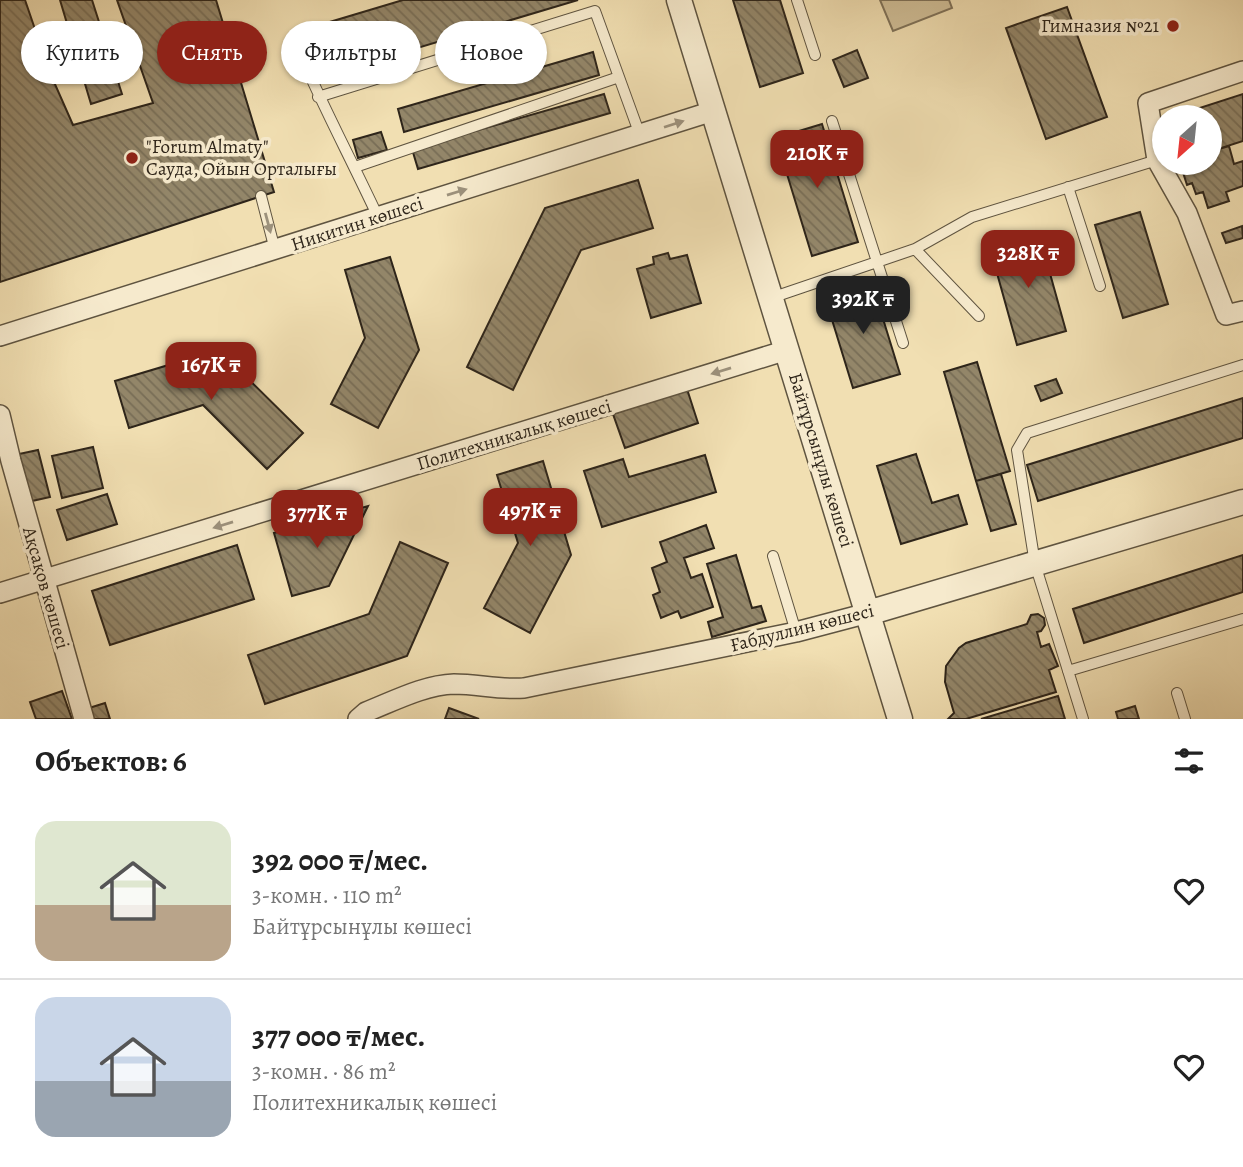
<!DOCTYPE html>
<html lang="ru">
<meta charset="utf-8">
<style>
:root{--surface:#fff;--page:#f6f6f6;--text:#222;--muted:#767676;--line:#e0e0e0;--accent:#8f2418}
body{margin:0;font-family:Alegreya,serif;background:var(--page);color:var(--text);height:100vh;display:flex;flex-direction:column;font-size:26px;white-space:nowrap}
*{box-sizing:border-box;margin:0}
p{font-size:23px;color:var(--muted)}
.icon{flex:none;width:38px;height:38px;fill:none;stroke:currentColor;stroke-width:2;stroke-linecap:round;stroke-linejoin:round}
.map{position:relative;height:719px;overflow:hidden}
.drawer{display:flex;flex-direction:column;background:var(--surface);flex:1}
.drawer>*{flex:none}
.hud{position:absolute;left:21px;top:21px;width:700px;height:63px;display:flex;gap:14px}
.needle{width:46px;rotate:207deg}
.fabs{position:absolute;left:1152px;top:105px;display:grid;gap:14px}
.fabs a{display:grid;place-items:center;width:70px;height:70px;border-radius:50%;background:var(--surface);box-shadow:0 2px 5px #0004;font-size:35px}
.price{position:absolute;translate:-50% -60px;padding:0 16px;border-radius:14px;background:var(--accent);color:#fff;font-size:23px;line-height:46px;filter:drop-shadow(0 2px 4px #0008)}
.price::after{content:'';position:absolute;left:50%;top:42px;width:21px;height:16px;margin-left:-10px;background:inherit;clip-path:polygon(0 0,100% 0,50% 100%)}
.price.active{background:#222;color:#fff}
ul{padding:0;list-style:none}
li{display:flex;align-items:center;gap:21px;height:175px;padding:0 35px}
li+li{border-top:2px solid var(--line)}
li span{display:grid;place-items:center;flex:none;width:196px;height:140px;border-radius:21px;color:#555}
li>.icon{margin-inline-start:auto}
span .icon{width:84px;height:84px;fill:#fffc;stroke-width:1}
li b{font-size:30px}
h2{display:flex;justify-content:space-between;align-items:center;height:84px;padding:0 35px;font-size:30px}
.tag{padding:0 24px;border-radius:32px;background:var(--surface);box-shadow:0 2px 5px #0004;font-size:24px;line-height:63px}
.tag.active{background:var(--accent);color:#fff}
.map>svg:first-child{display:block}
.grass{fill:#d0bf98;stroke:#7f7259;stroke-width:2}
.building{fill:url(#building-back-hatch);stroke:#2e251a;stroke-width:2}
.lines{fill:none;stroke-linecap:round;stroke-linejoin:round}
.service-casing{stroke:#5f5440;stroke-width:12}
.minor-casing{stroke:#5f5440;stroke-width:22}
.tertiary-casing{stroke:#5f5440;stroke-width:27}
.service{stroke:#f6eacd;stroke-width:10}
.minor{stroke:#f6eacd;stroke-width:19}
.tertiary{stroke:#f6eacd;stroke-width:24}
.oneway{fill:#9c917c}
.poi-dot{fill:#8f2418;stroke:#f6eacd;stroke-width:2.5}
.labels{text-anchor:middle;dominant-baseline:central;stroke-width:7;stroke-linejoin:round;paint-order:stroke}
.poi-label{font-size:19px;fill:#2e251a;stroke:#f6eacd;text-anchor:end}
.street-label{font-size:19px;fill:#2e251a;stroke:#f6eacd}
</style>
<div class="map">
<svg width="1243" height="719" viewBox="0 0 1243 719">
<defs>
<pattern id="building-back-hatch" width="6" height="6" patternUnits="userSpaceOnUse" patternTransform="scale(1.75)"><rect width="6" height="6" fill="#938669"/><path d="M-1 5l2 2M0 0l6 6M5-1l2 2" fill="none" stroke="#786d56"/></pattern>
</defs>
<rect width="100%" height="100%" fill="#f1dfb2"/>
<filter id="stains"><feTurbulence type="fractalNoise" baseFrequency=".00286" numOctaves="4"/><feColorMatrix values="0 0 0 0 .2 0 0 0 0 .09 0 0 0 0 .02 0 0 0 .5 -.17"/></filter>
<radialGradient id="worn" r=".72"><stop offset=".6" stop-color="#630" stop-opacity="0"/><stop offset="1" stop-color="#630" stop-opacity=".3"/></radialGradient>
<path class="grass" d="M880,0H949L952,8L893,31Z"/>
<path class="building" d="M0,0H25L50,73L73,125L153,103L117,0H216L274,192L0,282Z
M60,0H92L122,94L91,104Z
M403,0H578L327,75L313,27Z
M733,0H780L803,73L760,87Z
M1067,7L1107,117L1046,139L1006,28Z
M857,50L868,78L844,87L833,60Z
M593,52L599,75L404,132L398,109Z
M604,94L610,113L418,169L412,149Z
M1243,94V141L1209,152V117H1178V115Z
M822,124L858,242L812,256L776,138Z
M381,132L387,150L358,158L353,140Z
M1229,146L1234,164L1243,161V186L1226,192L1229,201L1208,208L1203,192L1196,194L1192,183L1187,185L1180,163H1209V152Z
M638,180L653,228L581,250L513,390L467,367L545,208Z
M1140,212L1168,304L1123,318L1095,225Z
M1242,226L1243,238L1226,243L1222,233Z
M1039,234L1066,331L1017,345L990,248Z
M668,253L670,259L687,255L701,303L651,318L637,269L654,264L653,257Z
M390,257L419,350L378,428L331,404L365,338L345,270Z
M872,283L900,374L853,388L825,297Z
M219,350L303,433L267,469L203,405L129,428L115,381Z
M977,362L1010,471L976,481L944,372Z
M1056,379L1062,393L1041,401L1035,386Z
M687,389L698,423L625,448L613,414Z
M1243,398V438L1038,501L1027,465Z
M93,447L103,488L62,498L52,456Z
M38,450L50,497L32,501L19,454Z
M916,454L932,503L958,495L967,524L901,544L877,466Z
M705,455L716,492L602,527L584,471L623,459L629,477Z
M543,461L571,555L530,633L484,608L518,543L497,475Z
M1001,474L1016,524L991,531L976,481Z
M107,494L117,524L67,540L57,510Z
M368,506L329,586L292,596L274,533Z
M706,525L714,548L684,558L691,578L702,574L713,607L681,618L678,611L661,618L653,595L660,592L652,568L667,562L660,542Z
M400,542L448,563L407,656L265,704L248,655L369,614Z
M237,545L254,599L110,645L92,591Z
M736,555L752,608L761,606L766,621L712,637L708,622L723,617L707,564Z
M1243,555V592L1084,643L1073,609Z
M1038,614L1044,618L1045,625L1041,631L1037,632L1041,647L1049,644L1058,666L1049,670L1056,692L966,719H948L954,713L945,682L946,666L959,648L966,643L1027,624L1031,615Z
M62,691L72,719H36L30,702Z
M1058,696L1065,719H981Z
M105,703L110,719H89L86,709Z
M1135,706L1139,719H1118L1116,712Z
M449,708L479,719H445Z"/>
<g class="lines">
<g class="service-casing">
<path id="service" d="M797,0L815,55
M296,44C321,103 351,159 378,217
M318,97L595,11L640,135
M832,121L903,343
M355,167L619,77
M1068,187L1100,286
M261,196L275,250
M915,249L979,316
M771,298L915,249L972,217L1157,160
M773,556L796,632
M1068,671L1243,619
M1177,693L1185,719
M1083,719L1035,564L1017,450L1027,433L1243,365"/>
</g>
<g class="minor-casing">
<path id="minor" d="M1243,71L1148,103L1157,160L1187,213L1226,315L1243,311
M0,336L713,111
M0,415L11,461L84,719
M0,593L787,350
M358,719L366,712C394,701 424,685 454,684C478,684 500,690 524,688L796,632L868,613"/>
</g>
<g class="tertiary-casing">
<path id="tertiary" d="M679,0L900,719
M868,613L1243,502"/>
</g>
<use href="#service" class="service"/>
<use href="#minor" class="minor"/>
<use href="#tertiary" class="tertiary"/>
</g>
<defs><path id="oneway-solid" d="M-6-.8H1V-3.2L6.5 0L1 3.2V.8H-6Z" transform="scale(1.75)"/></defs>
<g class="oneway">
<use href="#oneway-solid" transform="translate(674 124) rotate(-18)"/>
<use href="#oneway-solid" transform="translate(457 192) rotate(-17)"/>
<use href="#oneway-solid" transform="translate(268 223) rotate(75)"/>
<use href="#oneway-solid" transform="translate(721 371) rotate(163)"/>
<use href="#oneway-solid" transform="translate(223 525) rotate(163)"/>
</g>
<g class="poi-dot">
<circle cx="1173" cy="26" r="7"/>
<circle cx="132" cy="158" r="7"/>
</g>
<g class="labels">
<g class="poi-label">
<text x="1159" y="26">Гимназия №21</text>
<text x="146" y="147" text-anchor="start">"Forum Almaty"<tspan x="146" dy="22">Сауда, Ойын Орталығы</tspan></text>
</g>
<g class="street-label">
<text transform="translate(357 224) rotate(-18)">Никитин көшесі</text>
<text transform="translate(514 435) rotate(-17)">Политехникалық көшесі</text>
<text transform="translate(821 460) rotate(73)">Байтұрсынұлы көшесі</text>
<text transform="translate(46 588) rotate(74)">Ақсақов көшесі</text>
<text transform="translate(802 628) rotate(-14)">Ғабдуллин көшесі</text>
</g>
</g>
<rect width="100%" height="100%" filter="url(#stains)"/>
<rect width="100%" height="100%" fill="url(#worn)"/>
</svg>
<div class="fabs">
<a><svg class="needle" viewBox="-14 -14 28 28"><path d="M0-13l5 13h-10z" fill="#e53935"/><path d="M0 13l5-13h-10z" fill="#767676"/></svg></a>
</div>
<b class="price" style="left:817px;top:190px">210K ₸</b>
<b class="price" style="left:1028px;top:290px">328K ₸</b>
<b class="price active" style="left:863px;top:336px">392K ₸</b>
<b class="price" style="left:211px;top:402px">167K ₸</b>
<b class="price" style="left:530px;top:548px">497K ₸</b>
<b class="price" style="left:317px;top:550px">377K ₸</b>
<div class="hud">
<a class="tag">Купить</a>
<a class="tag active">Снять</a>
<a class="tag">Фильтры</a>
<a class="tag">Новое</a>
</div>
</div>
<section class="drawer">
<h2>Объектов: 6<svg class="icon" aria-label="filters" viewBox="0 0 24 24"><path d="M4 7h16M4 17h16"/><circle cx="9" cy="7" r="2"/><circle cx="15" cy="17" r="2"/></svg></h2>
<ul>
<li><span style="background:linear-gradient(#dfe7d0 60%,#b9a48a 0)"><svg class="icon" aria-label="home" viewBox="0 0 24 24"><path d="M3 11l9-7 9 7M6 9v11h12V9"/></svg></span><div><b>392 000 ₸/мес.</b><p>3-комн. · 110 m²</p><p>Байтұрсынұлы көшесі</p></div><svg class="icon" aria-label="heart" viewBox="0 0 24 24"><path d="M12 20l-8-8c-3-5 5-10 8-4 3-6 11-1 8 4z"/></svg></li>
<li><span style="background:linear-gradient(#c9d6e8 60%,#9aa5b1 0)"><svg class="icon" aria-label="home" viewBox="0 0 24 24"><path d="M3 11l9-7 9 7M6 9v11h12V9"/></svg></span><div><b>377 000 ₸/мес.</b><p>3-комн. · 86 m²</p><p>Политехникалық көшесі</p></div><svg class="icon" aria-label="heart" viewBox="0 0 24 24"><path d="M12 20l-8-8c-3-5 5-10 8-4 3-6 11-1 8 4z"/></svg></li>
</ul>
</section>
